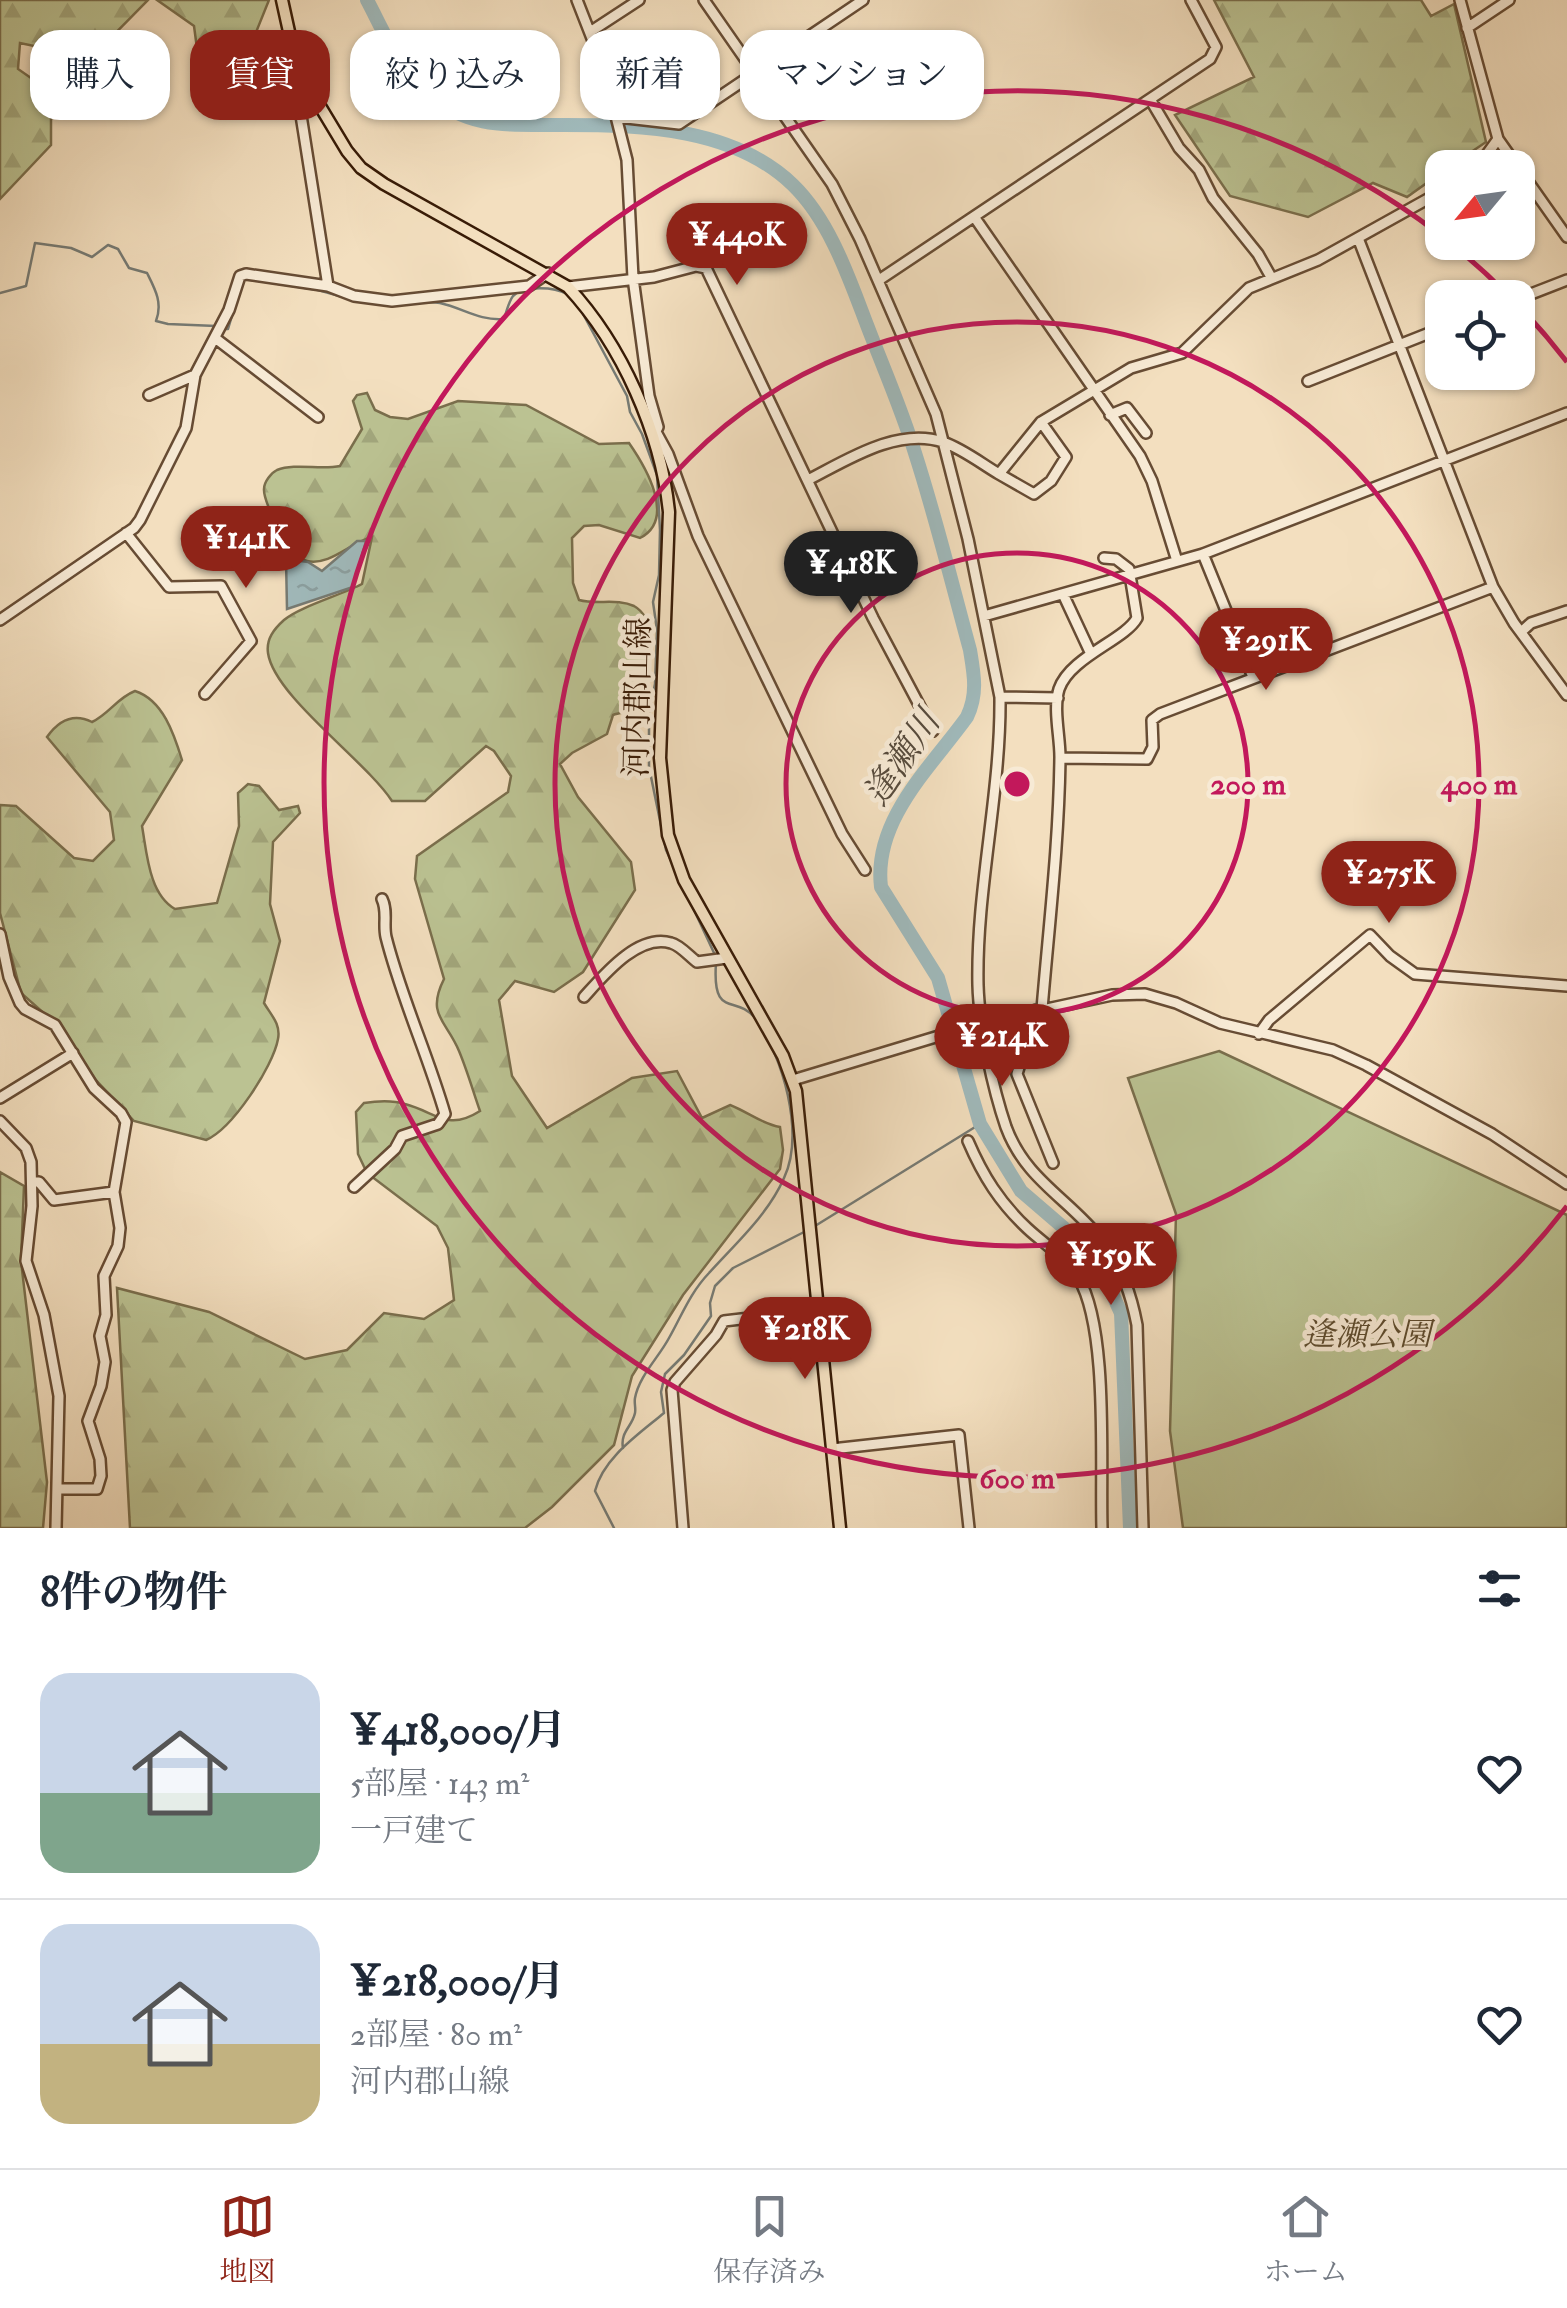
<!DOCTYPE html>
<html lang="ja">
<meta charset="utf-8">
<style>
:root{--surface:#fff;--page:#f6f6f7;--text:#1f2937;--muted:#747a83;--line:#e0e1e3;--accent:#8f2418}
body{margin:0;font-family:"IM FELL Double Pica","Noto Serif JP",serif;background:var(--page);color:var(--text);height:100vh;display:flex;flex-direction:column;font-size:38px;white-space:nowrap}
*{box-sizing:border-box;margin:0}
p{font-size:32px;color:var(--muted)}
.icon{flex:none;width:55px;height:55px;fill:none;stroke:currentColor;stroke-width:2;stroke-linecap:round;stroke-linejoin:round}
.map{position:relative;height:1528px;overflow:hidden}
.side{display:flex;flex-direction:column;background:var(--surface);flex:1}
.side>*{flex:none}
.top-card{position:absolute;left:30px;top:30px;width:1000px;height:90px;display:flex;gap:20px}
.needle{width:65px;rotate:241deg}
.controls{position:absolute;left:1425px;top:150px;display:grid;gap:20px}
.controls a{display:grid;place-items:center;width:110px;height:110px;border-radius:20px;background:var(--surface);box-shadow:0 2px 8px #0004;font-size:50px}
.price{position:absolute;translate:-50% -85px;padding:0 22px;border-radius:35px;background:var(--accent);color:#fff;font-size:32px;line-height:65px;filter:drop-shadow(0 2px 5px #0008)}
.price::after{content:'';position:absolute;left:50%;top:60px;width:30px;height:22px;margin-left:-15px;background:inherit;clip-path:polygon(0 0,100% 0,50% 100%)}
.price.active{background:#222;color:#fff}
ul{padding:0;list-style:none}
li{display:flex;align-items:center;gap:30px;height:250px;padding:0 40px}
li+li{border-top:2px solid var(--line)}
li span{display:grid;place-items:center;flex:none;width:280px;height:200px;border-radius:30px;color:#555}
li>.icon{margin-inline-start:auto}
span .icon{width:120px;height:120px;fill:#fffc;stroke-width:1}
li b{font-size:42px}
h2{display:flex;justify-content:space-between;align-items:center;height:120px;padding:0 40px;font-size:42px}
.tag{padding:0 35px;border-radius:30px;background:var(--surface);box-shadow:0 2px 8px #0004;font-size:35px;line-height:90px}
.tag.active{background:var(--accent);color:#fff}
.dock{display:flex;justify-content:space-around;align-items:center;height:140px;border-top:2px solid var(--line);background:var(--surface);font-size:28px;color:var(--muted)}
.dock a{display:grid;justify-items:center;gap:5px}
.dock .active{color:var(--accent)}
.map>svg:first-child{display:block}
.forest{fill:url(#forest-firs);stroke:#7a6e4c;stroke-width:2.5}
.park{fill:#bbc292;stroke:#7a6e4c;stroke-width:2.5}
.water{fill:url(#water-ripples);stroke:#767a73;stroke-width:2.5}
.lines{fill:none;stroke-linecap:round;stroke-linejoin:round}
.stream{stroke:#767a73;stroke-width:2.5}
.river{stroke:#a0babc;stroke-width:14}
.minor-casing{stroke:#674c34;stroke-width:14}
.major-casing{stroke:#381b06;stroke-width:15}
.minor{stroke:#f7ead5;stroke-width:9}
.major{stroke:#f3dfbf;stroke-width:10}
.ring{fill:none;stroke:#c2185b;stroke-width:5}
.labels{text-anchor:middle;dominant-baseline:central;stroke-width:9;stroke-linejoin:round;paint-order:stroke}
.street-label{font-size:32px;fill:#381b06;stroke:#f7ead5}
.park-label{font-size:32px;font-style:italic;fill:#5f4d30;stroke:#f7ead5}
.water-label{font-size:35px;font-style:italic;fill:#574b3d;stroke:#f7ead5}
.centre{fill:#c2185b;stroke:#f7ead5;stroke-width:5}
.ring-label{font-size:30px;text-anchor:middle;font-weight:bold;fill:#c2185b;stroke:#f7ead5;stroke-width:9;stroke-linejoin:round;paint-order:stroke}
</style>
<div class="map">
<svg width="1567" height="1528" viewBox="0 0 1567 1528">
<defs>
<pattern id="forest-firs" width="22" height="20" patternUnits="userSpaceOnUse" patternTransform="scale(2.5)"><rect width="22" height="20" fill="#bbc292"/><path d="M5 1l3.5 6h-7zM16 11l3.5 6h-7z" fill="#a2a67c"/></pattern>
<pattern id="water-ripples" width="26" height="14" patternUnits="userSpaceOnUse" patternTransform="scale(2.5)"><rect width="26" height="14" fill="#a0babc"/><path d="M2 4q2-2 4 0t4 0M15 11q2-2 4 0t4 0" fill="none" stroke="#8b9fa0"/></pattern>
</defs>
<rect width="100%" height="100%" fill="#f3dfbf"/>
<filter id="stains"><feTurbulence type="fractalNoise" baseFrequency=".002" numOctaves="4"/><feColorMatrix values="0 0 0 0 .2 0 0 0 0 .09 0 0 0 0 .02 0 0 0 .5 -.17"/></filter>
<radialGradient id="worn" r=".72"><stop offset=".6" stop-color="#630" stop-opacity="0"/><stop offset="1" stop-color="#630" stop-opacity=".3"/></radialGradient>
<path class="forest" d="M0,0H148L91,58L20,43L18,69L51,92V145L0,199Z
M157,0H269L236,82L201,78L194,26Z
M1214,0H1421L1431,16L1454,4L1486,142L1449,167L1442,168V172L1407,197L1373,183L1308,217L1230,196L1175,115L1254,77Z
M367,393L375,410L390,417L408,419L458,401L526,405L599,444L629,443C645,466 677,519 640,538L599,525L584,526L572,538L573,583L579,600C597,605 617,598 634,606C643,611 650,623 650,632C651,645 647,694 641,704C636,714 622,711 613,715L607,734L572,753L560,764L578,797L631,862L635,890L583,972L554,992L515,981L499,1000L512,1076L547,1128L632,1078L677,1071L702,1118L730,1105C748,1112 762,1124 780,1127L783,1150L780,1169L683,1295L632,1376L614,1445L552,1507L525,1528H130L117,1288L209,1312L305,1359L347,1350L384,1313L424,1319L454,1300L448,1248L437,1226L367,1173L358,1154L356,1112L364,1103C377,1101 392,1100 405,1104C436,1112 447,1132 480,1111C473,1091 467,1070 459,1051C446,1020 426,1015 444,979L415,879L417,856L508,792L511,776L494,751L486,746L425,801H392C366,761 274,696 268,653C266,639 274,629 284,620C299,607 341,595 362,584L372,537C350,543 330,566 307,561C292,558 263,504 264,489C264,482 271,473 277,470C295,463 321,470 340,466L362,429L353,401L357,395Z
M135,691C163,700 174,734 182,760L142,826C147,854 149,894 175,909L217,903L239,826L238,793L248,784L259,786L279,810L298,806L300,813L273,842L270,904L280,941L264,1003C271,1015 281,1024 278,1039C273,1067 232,1129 206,1140L134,1121L95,1079L55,1023L21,993L0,913V805L16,806L74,858L93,861L114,840L110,812L47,737C59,720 74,713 92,722C109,714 117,698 135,691Z
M0,1172L24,1186L21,1261L47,1482L43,1528H0Z"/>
<path class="park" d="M1219,1051L1567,1215V1528H1183L1170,1431L1176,1214L1128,1078Z"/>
<path class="water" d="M357,541H366L353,587L287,609L286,559L308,562L322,571Z"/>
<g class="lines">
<path class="stream" d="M245,279L318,290L350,299
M0,293L26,286L35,243L71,248L92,257L108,245L118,249L129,268L147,273C155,289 163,303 156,321L168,324L216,326
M363,301L379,304
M407,304C418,303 430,301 440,303C463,308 479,321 504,319C506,313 509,301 513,296C524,285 555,287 567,294
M582,312L627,396L630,412L642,434L657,475L660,530L659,575L653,602L657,630L655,684L649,712V767L666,850L715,955
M224,329H228L237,299
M815,1226L980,1124
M623,1448C620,1432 632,1427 635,1413C636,1408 634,1403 635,1398C639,1376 659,1357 669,1338C682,1315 690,1293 709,1273C734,1245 768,1215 784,1178C805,1133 783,1056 755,1018C736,994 712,1020 716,963
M614,1528L595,1491C603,1458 639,1434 664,1413L661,1392L665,1374L684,1355L711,1316L710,1303L715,1286L733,1268L808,1230"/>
<path class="river" d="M367,0C384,32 400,72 429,95C473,131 511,124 565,125C643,125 734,128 793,185C830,221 849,278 867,325C883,367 902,410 915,453C936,518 952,584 970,650C974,674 978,694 967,717C931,767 873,820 881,887L938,978L980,1124L1021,1191L1064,1228L1101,1269L1121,1313L1130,1528"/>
<g class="minor-casing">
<path id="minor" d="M577,0L604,69L627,160L633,278L649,396L658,427L654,435
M704,0L832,184L860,239L936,414L968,539L1000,697C1001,794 976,889 978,985C979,1025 993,1089 1006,1127C1026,1181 1070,1199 1103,1242C1122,1268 1131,1294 1137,1325L1143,1528
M1460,0L1498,139L1567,237
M1467,28L1509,0
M590,32L639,0
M297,68V90L328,286
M1150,99L1179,148L1199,170L1213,198L1258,254L1271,277
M618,117L679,124L863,0
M1477,168L1498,139
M975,218L1140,456L1152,481L1177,561
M1358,238L1493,587L1514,623L1567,695
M879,280L1210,59L1216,47L1191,0
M568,287L654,277L696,266L706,268L873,618L933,731
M1518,299L1567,280
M215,338L318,417
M1308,381L1442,328
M149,395L195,375
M1110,415L1127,408L1146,433
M656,432L668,454L698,536L842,834L865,870
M999,474L1034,494L1051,481L1066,457L1041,422
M808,480C847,460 897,427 943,442C963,449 982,464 999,474L1041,422L1131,368L1182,353L1249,288L1318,260L1442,191
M126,533L169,587L221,586L251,641L205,694
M1203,554L1253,677
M1063,594L1091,654
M984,616L1203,554L1567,413
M0,620L134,528L140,520L186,428L195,375L229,310L240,276L246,274L328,286L354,296L392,301L529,286L548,273
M1521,632L1531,623L1567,611
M1000,697L1058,698
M1060,758L1147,759L1153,747L1152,720L1160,714L1493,587
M0,934L9,977L20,1003L25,1009L55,1025L94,1088L121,1113L126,1122L114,1192L54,1200L39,1182H33
M584,997C603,976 638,933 671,943C680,945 690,957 697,962L727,958
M1042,1009C1049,925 1059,842 1060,757C1060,736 1053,709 1059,689C1070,657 1125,640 1137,618L1129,569L1116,559L1104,558
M1036,1010L1017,1074L1053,1163
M1259,1034L1269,1020L1370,935L1390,956L1415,974L1567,986
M793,1080L982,1023L1112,995L1145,994L1176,1003L1220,1023L1333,1050L1366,1065L1492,1134L1567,1184
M0,1098L73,1053
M0,1121L26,1148L31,1162L32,1206L26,1261L44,1315L59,1396L56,1528
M968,1141C983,1176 1000,1203 1028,1229C1044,1244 1067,1258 1078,1277C1109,1329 1100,1463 1102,1528
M354,1187L395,1149L402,1136L438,1124L445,1114C428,1055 401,997 386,937C383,924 388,911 382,899
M832,1449L959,1435L969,1528
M57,1489H97L101,1476L100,1459L88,1421L101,1386L105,1362L100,1336L106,1315L104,1276L118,1246L120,1228L114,1192
M683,1528L672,1390L675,1382L716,1335L724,1321L818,1310"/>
</g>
<g class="major-casing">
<path id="major" d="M282,0L297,68L347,151L361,168L384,184L568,287C622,345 661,433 669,512L660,758L668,835L684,880L783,1056L796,1091L840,1528"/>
</g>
<use href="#minor" class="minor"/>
<use href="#major" class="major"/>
</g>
<g class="ring">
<circle cx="1017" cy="784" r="231"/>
<circle cx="1017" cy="784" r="462"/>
<path d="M1567 1206A693 693 0 1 1 1439 234M1453 245A693 693 0 0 1 1507 294M1520 307A693 693 0 0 1 1567 362"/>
</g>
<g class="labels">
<g class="street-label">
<text transform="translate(638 697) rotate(-89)">河内郡山線</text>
</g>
<g class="park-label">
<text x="1367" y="1335">逢瀬公園</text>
</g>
<g class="water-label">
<text transform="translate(902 758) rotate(-56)">逢瀬川</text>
</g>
</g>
<circle cx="1017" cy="784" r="15" class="centre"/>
<g class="ring-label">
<text x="1248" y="794">200 m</text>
<text x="1479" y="794">400 m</text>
<text x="1017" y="1488">600 m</text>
</g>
<rect width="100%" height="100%" filter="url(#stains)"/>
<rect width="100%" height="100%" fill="url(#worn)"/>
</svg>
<div class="controls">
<a><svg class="needle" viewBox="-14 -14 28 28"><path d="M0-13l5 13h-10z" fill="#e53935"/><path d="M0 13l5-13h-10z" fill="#747a83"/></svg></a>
<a><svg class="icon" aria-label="locate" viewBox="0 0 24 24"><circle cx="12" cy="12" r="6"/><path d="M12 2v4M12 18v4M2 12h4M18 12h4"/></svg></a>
</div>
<b class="price" style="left:737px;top:288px">¥440K</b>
<b class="price" style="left:246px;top:591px">¥141K</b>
<b class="price active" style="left:851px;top:616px">¥418K</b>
<b class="price" style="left:1266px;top:693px">¥291K</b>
<b class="price" style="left:1389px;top:926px">¥275K</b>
<b class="price" style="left:1002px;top:1089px">¥214K</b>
<b class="price" style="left:1111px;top:1308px">¥159K</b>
<b class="price" style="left:805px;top:1382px">¥218K</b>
<div class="top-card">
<a class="tag">購入</a>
<a class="tag active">賃貸</a>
<a class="tag">絞り込み</a>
<a class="tag">新着</a>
<a class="tag">マンション</a>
</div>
</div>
<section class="side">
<h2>8件の物件<svg class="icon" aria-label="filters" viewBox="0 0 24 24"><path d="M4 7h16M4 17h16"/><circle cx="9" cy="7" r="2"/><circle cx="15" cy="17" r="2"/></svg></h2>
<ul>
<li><span style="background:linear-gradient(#c9d6e8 60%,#7fa58c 0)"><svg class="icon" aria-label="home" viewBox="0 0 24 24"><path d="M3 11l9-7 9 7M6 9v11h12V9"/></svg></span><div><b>¥418,000/月</b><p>5部屋 · 143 m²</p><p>一戸建て</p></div><svg class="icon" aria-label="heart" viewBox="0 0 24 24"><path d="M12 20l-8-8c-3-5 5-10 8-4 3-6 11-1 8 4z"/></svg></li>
<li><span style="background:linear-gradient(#c9d6e8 60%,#c2b280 0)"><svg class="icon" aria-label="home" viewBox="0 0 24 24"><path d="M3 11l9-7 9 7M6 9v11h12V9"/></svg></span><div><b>¥218,000/月</b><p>2部屋 · 80 m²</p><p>河内郡山線</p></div><svg class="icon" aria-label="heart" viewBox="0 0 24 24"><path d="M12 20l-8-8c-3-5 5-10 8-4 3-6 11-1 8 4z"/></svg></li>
</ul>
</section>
<nav class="dock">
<a class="active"><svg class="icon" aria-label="map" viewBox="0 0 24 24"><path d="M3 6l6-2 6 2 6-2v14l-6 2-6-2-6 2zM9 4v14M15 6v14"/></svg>地図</a>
<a><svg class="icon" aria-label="saved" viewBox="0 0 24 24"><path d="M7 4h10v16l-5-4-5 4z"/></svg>保存済み</a>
<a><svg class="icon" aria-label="home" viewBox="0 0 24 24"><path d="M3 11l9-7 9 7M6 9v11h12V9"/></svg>ホーム</a>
</nav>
